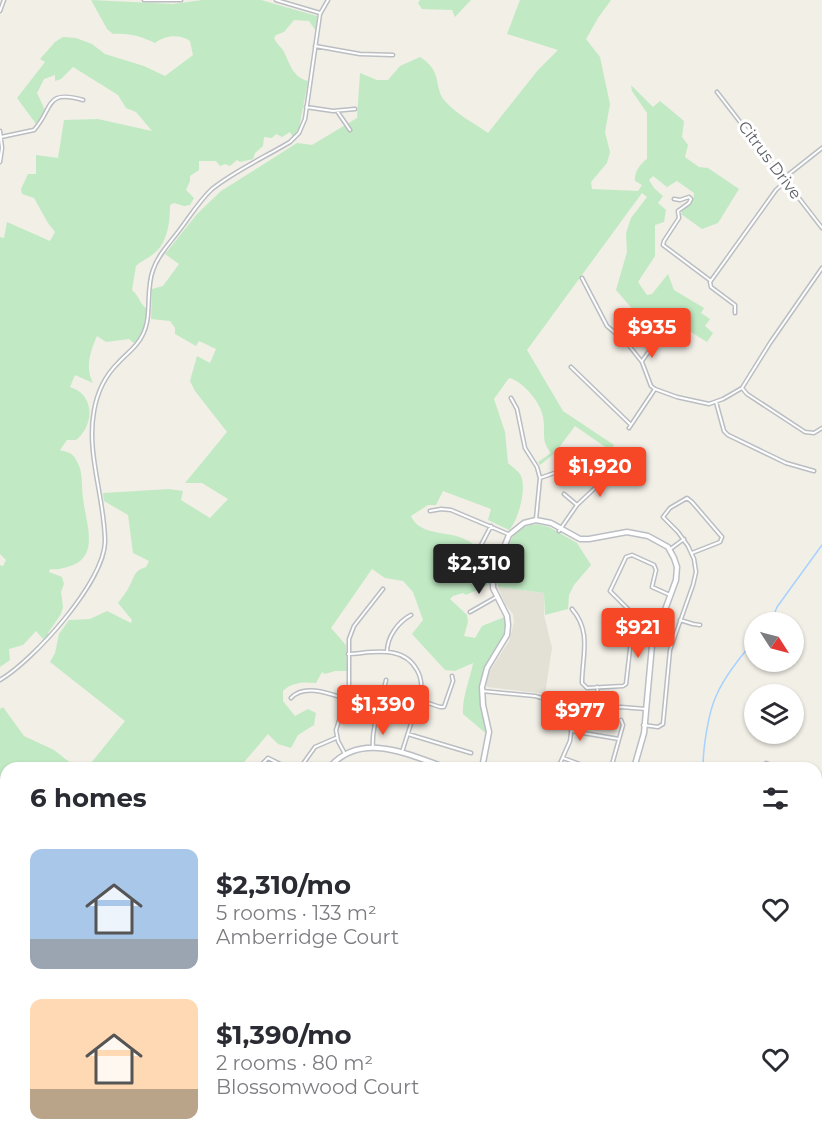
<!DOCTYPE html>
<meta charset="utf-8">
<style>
:root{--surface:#fff;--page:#f2f2f3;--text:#2b2b33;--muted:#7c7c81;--accent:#f64726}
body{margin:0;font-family:Montserrat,sans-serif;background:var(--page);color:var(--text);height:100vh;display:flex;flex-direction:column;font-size:22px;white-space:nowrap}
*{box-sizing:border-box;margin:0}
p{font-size:20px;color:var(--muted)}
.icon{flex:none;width:33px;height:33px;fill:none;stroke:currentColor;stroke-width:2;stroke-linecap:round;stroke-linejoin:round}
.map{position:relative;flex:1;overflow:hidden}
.drawer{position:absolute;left:0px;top:762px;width:822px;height:384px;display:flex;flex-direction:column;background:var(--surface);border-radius:18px 18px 0 0;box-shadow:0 2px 4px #0004}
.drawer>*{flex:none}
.needle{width:39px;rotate:126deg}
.fabs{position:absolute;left:744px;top:612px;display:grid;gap:12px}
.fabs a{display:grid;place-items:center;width:60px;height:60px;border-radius:50%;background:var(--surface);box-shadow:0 2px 4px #0004;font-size:30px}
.price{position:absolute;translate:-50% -51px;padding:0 14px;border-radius:6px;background:var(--accent);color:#fff;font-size:20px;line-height:39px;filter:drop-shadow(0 2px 3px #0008)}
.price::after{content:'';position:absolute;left:50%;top:36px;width:18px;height:14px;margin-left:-9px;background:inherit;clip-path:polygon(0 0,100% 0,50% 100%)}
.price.selected{background:#222;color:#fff}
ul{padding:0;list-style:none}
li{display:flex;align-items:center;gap:18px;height:150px;padding:0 30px}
li span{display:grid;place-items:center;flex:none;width:168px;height:120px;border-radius:12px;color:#555}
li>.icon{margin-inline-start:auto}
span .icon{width:72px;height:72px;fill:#fffc;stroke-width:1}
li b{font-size:26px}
h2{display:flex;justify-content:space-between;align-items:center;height:72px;padding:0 30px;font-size:26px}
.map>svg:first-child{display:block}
.education{fill:#e3e1d6}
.green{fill:#c1eac4}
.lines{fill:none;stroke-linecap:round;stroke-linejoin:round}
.stream{stroke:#a7d1ff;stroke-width:1.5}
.street-casing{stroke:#babdc2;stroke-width:5}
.secondary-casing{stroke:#bbbec4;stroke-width:7}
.street{stroke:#fff;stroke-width:2}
.secondary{stroke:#fff;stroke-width:4}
.labels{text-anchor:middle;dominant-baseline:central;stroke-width:6;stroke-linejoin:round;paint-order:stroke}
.street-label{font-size:16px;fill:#5d6167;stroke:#fff}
</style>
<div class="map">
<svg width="822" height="1146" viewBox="0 0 822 1146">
<rect width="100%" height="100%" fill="#f1efe6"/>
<path class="education" d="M498,587L544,593V615L552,648L545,694L487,687L485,683L491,669L509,641L514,622L513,614L505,604Z"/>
<path class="green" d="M91,0L173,4L202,0H261L317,16L316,31L309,21L294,20L284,32L276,35L274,38C276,43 280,46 283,50C290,63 292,77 308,81L299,128L293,137L290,132L282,137L276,134L272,138L264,137L263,146L255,153L253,159L240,162L237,160L230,166L225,164L220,166L216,161H199V170L190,176V181L186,190L194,198L190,205L184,206L174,203L170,205C170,222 168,244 152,255C147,259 141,261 136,266L132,290C140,297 139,303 147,309L143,331L135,344L129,339L106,342L97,336C90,352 85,368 93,383L75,375L70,387C75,389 80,391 83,395C95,409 89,430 76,440H67L60,450C66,452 71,452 75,458C84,471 81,484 83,498C85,520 100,554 73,565C64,568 59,570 50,569L49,572L62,577L64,584L61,592L63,607L61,614L48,633L49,635L43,639L36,631L23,645L9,649L10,660L0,667V565L3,566L6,560L0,554V237L4,238L7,222L50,241L55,232L48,223L34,198L22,194L21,189L28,174H36V155L58,158L64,120L98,119L152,131L136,112L126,108L118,95L73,67L61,79L55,81V75L44,79L37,93L45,110L36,124L17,98L45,62L40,59L55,42L63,37L76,38L92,44L105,54L144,66L165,76L193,55L190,41C180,34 165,35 155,43C140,36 129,33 113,34L107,29Z
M420,0H471L455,17L452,10L422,9L418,3Z
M520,0H611L598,18L586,39L600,57L610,104L605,132L610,152L607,163L591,182L592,189L638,191L642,185L635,181C634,172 640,164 647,159V113L632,91L631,85L653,107L660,101L684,121L682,137L688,145L685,157L699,167L708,168L739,189L718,223L702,229L681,214L683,209C690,205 694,202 694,193L677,181L667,187L653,176L649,180L654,188L663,196L658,203L666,210L664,222L655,225V256L638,282L647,295L652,294L668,274L674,290L704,308L701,313L710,319L705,326L713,333L707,342L659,312L648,314L636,327L629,320L635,312L616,290L627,252L626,233L631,218L647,197L642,193L527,350L563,411L614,445L611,451L575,426L555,453L540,465L538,462L551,453C540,440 546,432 543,417C541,403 523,381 509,378L494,399L505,432L508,463C512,467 519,471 521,476C527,489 518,521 509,530L488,520L491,509L443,491L436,505H428L411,516C421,539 453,528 473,544L474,557L492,567L490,584L466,595L463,593L453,596L450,599L467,615L468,622L464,636L475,638L482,626L507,616L508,630L487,668L482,687L489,736L463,714C462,697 470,680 473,663L455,671L445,670L412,634L423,620L413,592L403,581L385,578L372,569L331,628L346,645L347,671H335L325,674L322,672L316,683C304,682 292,682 283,691V701L295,716L308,709L316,713L314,725L298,735L291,748L278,744L268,734L239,768H87L125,721L50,662L55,653L59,634L69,620L90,619L107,611L131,623L132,620L118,603C122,597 127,592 130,585C135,575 134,571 146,567L149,561L133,553L128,515L104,501L103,493L169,489L183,491L181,500L210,518L228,499L202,483H185L227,432L195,391L190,381L197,356L210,363L216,349L199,341L196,346L175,334V328L170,321L151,319L152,289L163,286L179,264L165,254L197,214L221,191L297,143L312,145L357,118L360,73L377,80H388L400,66L420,57C444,72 433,88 445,101C456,114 474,123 488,133L538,70L558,50L507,34Z
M537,524L549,527L577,543L591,565L574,585L569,595L568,609L545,615L544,593L498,587C497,574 508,537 519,530C524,526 531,525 537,524Z
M3,707L24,736L54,750L77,768H6V1140H19L16,1146H0V709Z
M345,1140H410L414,1146H347Z
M535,1140H625L619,1146H532Z"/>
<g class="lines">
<path class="stream" d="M771,622L777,607L822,545
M703,768C703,749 708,712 717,694C725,676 741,656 754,641
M659,1146L660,1140"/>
<g class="street-casing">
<path id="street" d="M144,0H181
M276,0L320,13
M0,11L4,0
M315,46L360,54L393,55
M717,92L822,228
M306,107L333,111L355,109
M337,111L350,130
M0,131L2,148L0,162
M1,137L34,130C54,108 44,89 83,100
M784,178L822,148
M674,199L680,200L689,197L691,199L689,203L678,211L679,218L664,241L663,245L711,281
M582,278L607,326L627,343L642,362L651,386L655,389L677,397L709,404L723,399L742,388
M735,313V305L711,287L710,282L776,190L786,181
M642,361L670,322
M571,367L630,424
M742,388L770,343L822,268
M742,388L747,394L805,432L814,433L822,428
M511,398L517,409L525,448L537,467L540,478L536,519
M716,402L724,431L728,435L786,463L814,471
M629,428L655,389
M540,478L560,471L580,451L606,467
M564,494L577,505
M430,511L441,509L451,510L508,534
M559,531L577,505L595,488L616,451
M479,549L491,526
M669,550L684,539
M572,609C592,632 582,656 582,683L587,688L623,686L626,684L631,640L638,617
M470,612L498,596
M680,620L693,624L700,625
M658,626L636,617L610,591L626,557L632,555L654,565L656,570L652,587L670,595
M387,652C387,637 398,622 411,615
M348,654C372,653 403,644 417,670C421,677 422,684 421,692L402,752
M0,680C34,660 104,582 105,542C105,499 86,454 94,411C97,393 105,376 118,363C126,354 137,347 142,336C153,316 145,291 153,270C158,255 169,244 178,232C189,218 199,201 212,189C234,171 265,157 290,142L299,133L305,119L320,14L328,0
M597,687L600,708
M482,691L535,696L581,709L621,707L646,709
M291,698C304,683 331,694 346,699
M419,700L440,707H444L453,681L452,676
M643,725L658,727L663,724L670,650L693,585L696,572L694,559L688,546L678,532L663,517L670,508L687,498L692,502L722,537L720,542L692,553
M571,731L619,739
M408,734L471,753
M373,747C371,728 382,700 386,680
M345,754L338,741L336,730L349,689V639L354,626L383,589
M563,758L585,766
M766,763L778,768
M258,768L268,758L288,768
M300,768L315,747L336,738
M558,768L570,741L574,708
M611,768L623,725L621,720
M816,806H822
M816,832L822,836
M816,885L822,877
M816,892L822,897
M0,903L6,905
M816,939L822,928
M816,986L822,991
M816,1020L822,1025
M816,1067L822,1072
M816,1081L822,1073
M816,1108L820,1110
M319,1140L322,1146
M489,1140L498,1146
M753,1140L761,1146
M779,1140L787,1146
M805,1140L814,1146
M47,1146L52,1140
M165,1146L168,1140
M198,1146L202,1140
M236,1146L239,1140
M267,1146L271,1140
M303,1146L316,1140
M421,1146L431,1140
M454,1146L460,1140
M625,1146L631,1140
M700,1146L704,1140
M736,1146L740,1140"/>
</g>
<g class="secondary-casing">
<path id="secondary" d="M329,768C361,730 409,755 447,768
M482,768L489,732L483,705L482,687L487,668L507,635L508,625L507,616L493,588V574L509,535L524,523L536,520L551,523L580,539H589L627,532L648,536L668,547L674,558L677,567L676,580L652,645L644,733L634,768
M816,1041L822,1046
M816,1047L822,1051
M128,1140L134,1146
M410,1140L414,1146
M80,1146L86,1140
M86,1146L92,1140"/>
</g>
<use href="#street" class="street"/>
<use href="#secondary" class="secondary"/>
</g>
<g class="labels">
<g class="street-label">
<text transform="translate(770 160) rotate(53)">Citrus Drive</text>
</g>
</g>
</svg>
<div class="fabs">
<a><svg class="needle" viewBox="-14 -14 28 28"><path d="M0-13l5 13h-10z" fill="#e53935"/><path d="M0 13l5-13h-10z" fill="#7c7c81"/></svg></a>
<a><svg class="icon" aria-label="layers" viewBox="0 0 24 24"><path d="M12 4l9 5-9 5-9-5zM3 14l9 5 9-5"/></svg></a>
</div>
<b class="price" style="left:652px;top:359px">$935</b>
<b class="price" style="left:600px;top:498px">$1,920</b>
<b class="price selected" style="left:479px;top:595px">$2,310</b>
<b class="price" style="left:638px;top:659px">$921</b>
<b class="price" style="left:383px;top:736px">$1,390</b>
<b class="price" style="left:580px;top:742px">$977</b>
<section class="drawer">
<h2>6 homes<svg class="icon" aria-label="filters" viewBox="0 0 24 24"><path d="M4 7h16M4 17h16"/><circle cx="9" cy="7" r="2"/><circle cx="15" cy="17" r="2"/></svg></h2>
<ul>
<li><span style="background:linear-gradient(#a9c7e8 75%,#9aa5b1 0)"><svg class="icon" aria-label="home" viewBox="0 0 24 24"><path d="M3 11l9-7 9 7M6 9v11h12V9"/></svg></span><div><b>$2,310/mo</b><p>5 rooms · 133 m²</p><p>Amberridge Court</p></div><svg class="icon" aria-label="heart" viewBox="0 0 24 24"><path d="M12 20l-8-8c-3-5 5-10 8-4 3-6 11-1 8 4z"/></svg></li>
<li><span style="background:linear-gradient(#ffd9b3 75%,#b9a48a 0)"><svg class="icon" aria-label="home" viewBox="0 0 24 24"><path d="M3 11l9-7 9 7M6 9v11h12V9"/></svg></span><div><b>$1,390/mo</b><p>2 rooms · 80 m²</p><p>Blossomwood Court</p></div><svg class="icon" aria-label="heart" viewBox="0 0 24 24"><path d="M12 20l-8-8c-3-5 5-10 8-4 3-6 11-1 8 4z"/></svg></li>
</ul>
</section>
</div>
